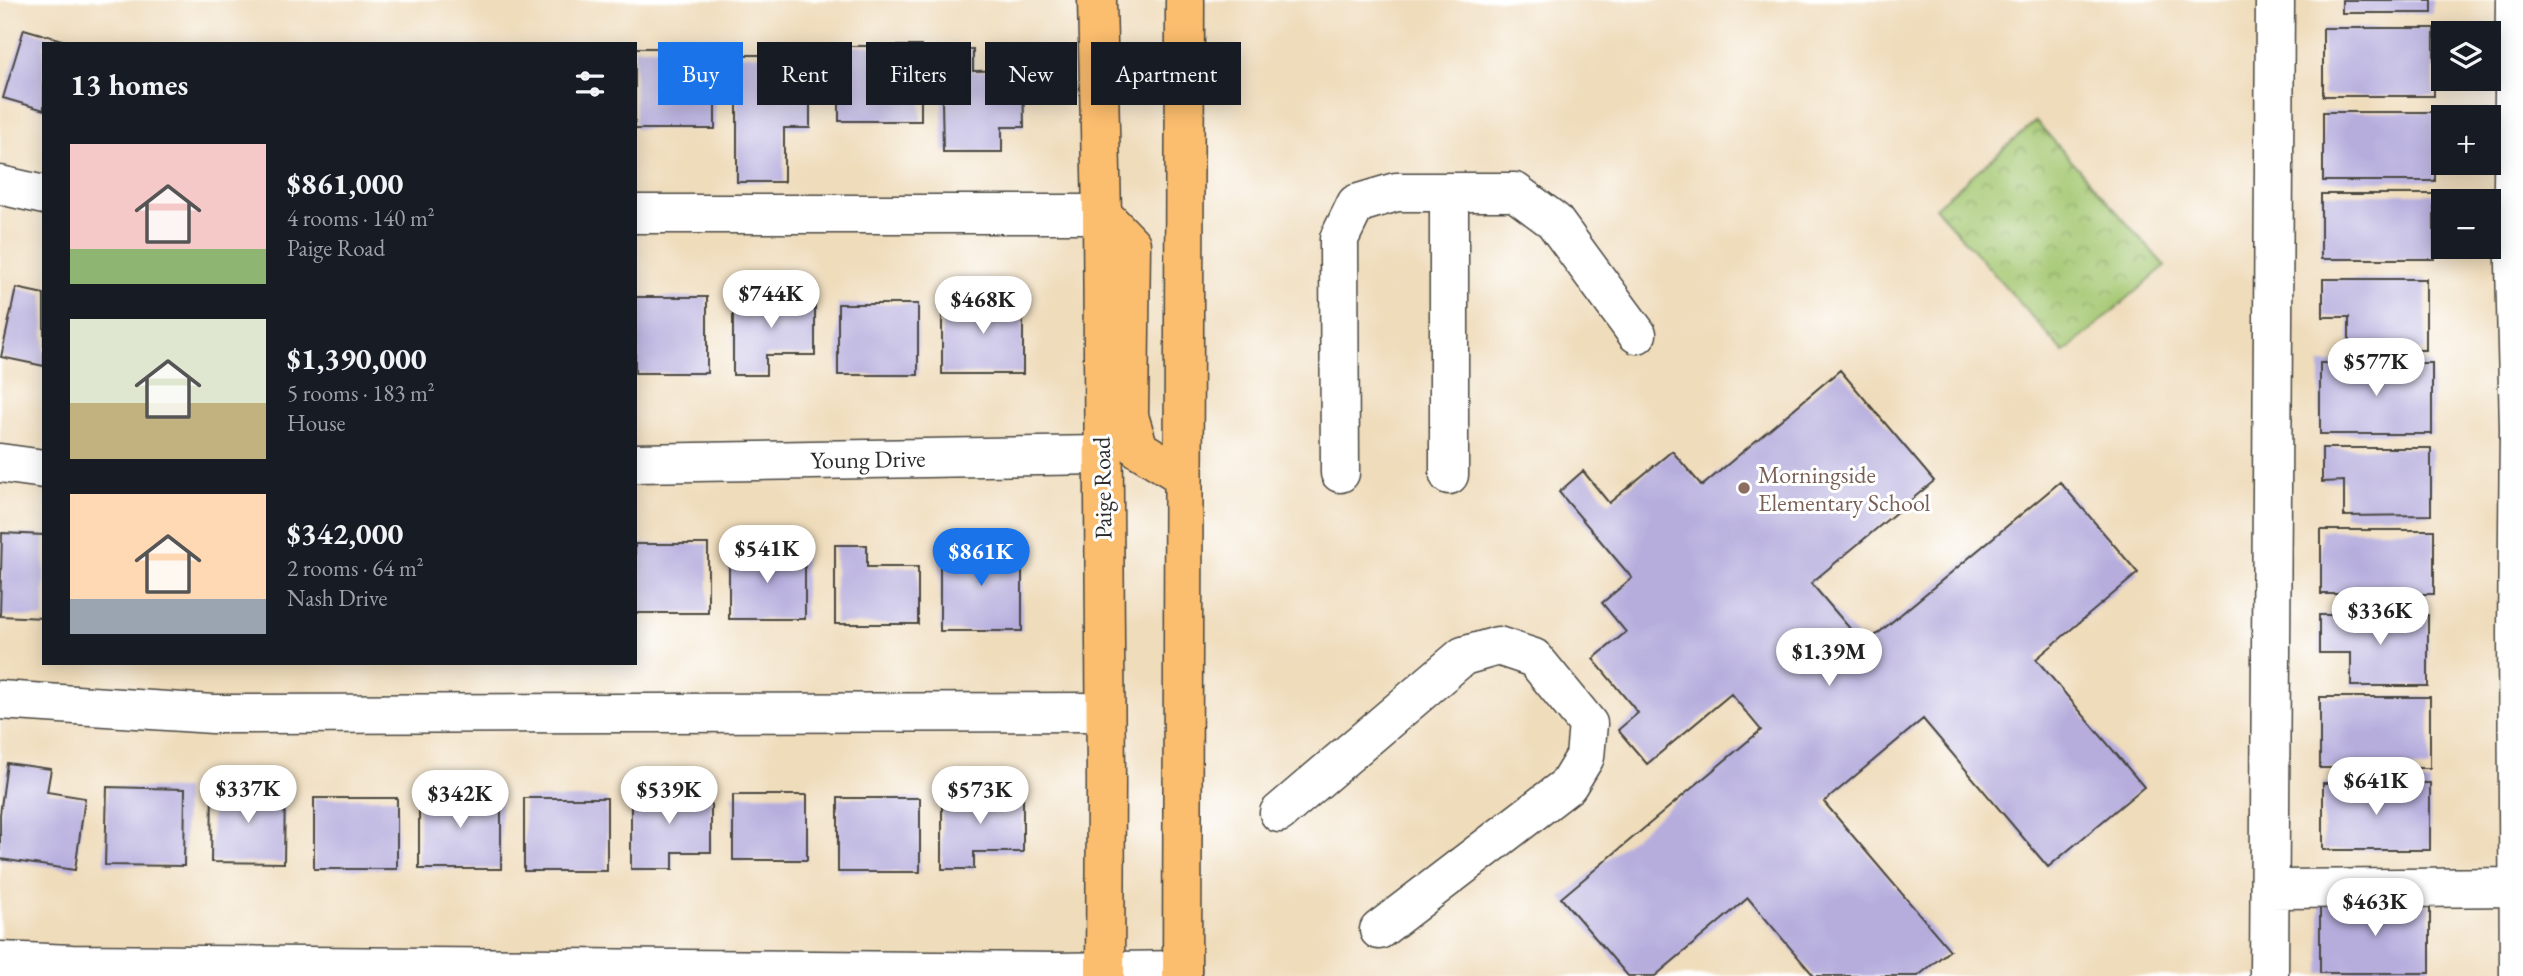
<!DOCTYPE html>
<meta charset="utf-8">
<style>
:root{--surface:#171b24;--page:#20242c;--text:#f1f3f6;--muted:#9ea1a6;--accent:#1a73e8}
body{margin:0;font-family:"EB Garamond",serif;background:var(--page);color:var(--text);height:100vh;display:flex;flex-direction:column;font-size:26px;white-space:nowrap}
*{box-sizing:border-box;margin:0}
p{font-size:23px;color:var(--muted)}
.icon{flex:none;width:38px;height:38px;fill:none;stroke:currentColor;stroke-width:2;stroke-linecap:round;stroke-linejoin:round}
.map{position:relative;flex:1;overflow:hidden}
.details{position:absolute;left:42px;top:42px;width:595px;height:623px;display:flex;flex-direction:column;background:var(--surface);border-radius:0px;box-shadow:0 4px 18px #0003}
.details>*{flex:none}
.hud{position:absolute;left:658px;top:42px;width:665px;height:63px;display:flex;gap:14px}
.controls{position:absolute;left:2431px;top:21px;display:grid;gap:14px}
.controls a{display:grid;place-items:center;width:70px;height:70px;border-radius:0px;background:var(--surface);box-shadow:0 4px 18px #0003;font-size:35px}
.price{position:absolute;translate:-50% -60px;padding:0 16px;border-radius:24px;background:#fff;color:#222;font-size:23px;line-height:46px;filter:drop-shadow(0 2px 4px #0008)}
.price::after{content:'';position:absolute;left:50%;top:42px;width:21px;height:16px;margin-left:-10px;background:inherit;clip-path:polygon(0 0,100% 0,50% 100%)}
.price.active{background:var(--accent);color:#fff}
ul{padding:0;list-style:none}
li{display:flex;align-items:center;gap:21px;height:175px;padding:0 28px}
li span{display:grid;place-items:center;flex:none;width:196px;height:140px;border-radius:0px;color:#555}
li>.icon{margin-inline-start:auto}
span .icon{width:84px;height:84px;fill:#fffc;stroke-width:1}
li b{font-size:30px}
h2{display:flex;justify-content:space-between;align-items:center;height:84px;padding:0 28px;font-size:30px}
.chip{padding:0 24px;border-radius:0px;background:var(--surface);box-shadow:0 4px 18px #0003;font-size:24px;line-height:63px}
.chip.active{background:var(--accent);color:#fff}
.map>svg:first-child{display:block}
.park{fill:url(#park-crowns);stroke:#687a4e;stroke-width:2}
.building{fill:#b6addd}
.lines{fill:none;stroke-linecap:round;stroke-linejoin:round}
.minor-casing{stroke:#484641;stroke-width:41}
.major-casing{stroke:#484641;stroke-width:41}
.minor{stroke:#fff;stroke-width:38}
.major{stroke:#fbbd6e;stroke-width:38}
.education-dot{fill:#8d6e63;stroke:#fff;stroke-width:2.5}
.labels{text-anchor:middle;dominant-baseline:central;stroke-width:6;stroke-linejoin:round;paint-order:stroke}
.street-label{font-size:24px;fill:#2b2b2b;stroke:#fff}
.education-label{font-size:24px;fill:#785e54;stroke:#fff;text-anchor:start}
</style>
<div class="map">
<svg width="2523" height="976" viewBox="0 0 2523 976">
<defs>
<pattern id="park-crowns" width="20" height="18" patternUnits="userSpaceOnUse" patternTransform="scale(1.75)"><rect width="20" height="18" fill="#a5c872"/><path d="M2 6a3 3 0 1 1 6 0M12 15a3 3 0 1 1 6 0" fill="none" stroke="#87a35e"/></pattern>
</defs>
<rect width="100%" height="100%" fill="#fff"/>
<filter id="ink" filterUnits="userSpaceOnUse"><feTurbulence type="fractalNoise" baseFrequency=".0143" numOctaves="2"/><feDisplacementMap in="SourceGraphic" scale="14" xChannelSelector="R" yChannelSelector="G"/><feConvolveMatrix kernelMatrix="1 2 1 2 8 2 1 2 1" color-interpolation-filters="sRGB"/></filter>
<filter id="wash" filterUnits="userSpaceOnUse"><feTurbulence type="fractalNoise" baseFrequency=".00686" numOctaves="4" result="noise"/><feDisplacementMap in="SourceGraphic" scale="28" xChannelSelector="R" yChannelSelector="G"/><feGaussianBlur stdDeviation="1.57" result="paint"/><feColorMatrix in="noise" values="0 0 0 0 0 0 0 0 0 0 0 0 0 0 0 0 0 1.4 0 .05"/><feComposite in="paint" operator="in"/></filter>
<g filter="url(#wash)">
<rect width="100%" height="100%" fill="#efdcbb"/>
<path class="park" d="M2036,121L2165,266L2064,353L1935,207Z"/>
<g id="blocks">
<path class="building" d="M2342,0H2432V13H2342Z
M2323,28H2434V96H2323Z
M24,29L72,43L44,44V110L3,98Z
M839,46H921V121H839Z
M635,48H676V69H715V129H635Z
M973,49V71L1023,70L1024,127H1002V152H943L941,50Z
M737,55H810V128H784V182H737Z
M2323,112H2435V181H2323Z
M2321,194H2434V259H2321Z
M2323,279H2426V350H2349V317H2323Z
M16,288L44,294V366L1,357Z
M733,296H815V355H766V375H733Z
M635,297H707V373H635Z
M942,297H1023V374H942Z
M838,304H918V375H838Z
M2320,363H2432V434H2320Z
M1840,370L1934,481L1811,583L1864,645L2060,482L2138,573L2036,659L2144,787L2048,867L1923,719L1824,802L1950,950L1918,976H1814L1748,898L1655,976H1628L1561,898L1761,730L1731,694L1647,764L1618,730L1638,713L1593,659L1626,632L1602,603L1632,578L1559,492L1583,471L1609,503L1672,451L1702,486Z
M2322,448H2431V515L2344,516V481L2322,482Z
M2321,530H2434V594H2321Z
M2,533L44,535V618L0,616Z
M635,544H708V613H635Z
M835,545H867V567H918V624H835Z
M940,545H1022V631H940Z
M729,550H805V619H729Z
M2319,615H2428V686H2351V653H2319Z
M2320,697H2430V768H2320Z
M7,763L51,769L47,792L85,798L75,870L0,859V814Z
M2323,783H2430V850H2323Z
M212,786L285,787L284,863L211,862Z
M107,787L185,789L184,866L105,865Z
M419,790H501V869H419Z
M631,790H711V852H673V869H631Z
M942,792H1023V852H974V869H942Z
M733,795H807V860H733Z
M314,798H397V869H314Z
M524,798H607V871H524Z
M838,798H920V872H838Z
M2320,904H2430V973H2320Z"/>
</g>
</g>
<g filter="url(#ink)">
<use href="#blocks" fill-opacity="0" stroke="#484641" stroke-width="2"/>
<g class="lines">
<g class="minor-casing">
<path id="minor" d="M2515,0L2513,183L2519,427L2517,633L2519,976
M0,185L44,195
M1449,192V475
M635,214H1102
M0,463L44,469
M635,463L1102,455
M1340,473L1339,239L1356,204L1396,192H1515L1554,221L1637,334
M0,700L213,714L1105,712
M1279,813L1463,656L1498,646L1534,658L1588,724L1585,757L1568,785L1379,930
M2270,889L2523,887
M0,961L72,964L1056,972L1182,970
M2269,976L2275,0"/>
</g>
<g class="major-casing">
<path id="major" d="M1097,0L1102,214L1106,782L1105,976
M1102,214L1131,244L1129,416L1139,449L1183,476
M1182,976L1185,0"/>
</g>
<use href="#minor" class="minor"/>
<use href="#major" class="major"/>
</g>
</g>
<circle class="education-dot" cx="1744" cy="488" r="7"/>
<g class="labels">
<g class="street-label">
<text transform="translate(868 459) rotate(-1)">Young Drive</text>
<text transform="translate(1102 488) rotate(-91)">Paige Road</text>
</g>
<g class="education-label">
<text x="1758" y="474">Morningside<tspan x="1758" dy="28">Elementary School</tspan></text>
</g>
</g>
</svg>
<div class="controls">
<a><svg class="icon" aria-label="layers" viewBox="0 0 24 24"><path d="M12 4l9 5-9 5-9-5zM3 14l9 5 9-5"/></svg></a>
<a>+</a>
<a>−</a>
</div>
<b class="price" style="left:771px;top:330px">$744K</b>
<b class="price" style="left:983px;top:336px">$468K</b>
<b class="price" style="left:2376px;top:398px">$577K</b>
<b class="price" style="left:767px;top:585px">$541K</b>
<b class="price active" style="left:981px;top:588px">$861K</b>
<b class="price" style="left:2380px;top:647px">$336K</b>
<b class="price" style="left:1829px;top:688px">$1.39M</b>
<b class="price" style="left:2376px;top:817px">$641K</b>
<b class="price" style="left:248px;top:825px">$337K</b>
<b class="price" style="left:669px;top:826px">$539K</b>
<b class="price" style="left:980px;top:826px">$573K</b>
<b class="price" style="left:460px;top:830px">$342K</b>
<b class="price" style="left:2375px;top:938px">$463K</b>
<div class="hud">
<a class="chip active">Buy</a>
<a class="chip">Rent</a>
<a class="chip">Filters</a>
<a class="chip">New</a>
<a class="chip">Apartment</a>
</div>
<section class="details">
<h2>13 homes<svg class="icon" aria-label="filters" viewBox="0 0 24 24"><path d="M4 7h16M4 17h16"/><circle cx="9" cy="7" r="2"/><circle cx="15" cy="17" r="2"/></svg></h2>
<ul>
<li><span style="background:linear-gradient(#f6c9c9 75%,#8fb573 0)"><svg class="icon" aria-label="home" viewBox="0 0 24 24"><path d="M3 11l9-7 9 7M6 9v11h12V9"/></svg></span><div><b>$861,000</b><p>4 rooms · 140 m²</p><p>Paige Road</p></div></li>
<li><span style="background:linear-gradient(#dfe7d0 60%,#c2b280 0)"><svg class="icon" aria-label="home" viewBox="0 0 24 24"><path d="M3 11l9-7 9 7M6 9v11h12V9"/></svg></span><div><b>$1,390,000</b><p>5 rooms · 183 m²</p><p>House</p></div></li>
<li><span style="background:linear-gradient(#ffd9b3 75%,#9aa5b1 0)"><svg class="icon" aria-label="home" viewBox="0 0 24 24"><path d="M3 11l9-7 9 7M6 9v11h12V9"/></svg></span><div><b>$342,000</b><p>2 rooms · 64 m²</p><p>Nash Drive</p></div></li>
</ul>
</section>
</div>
